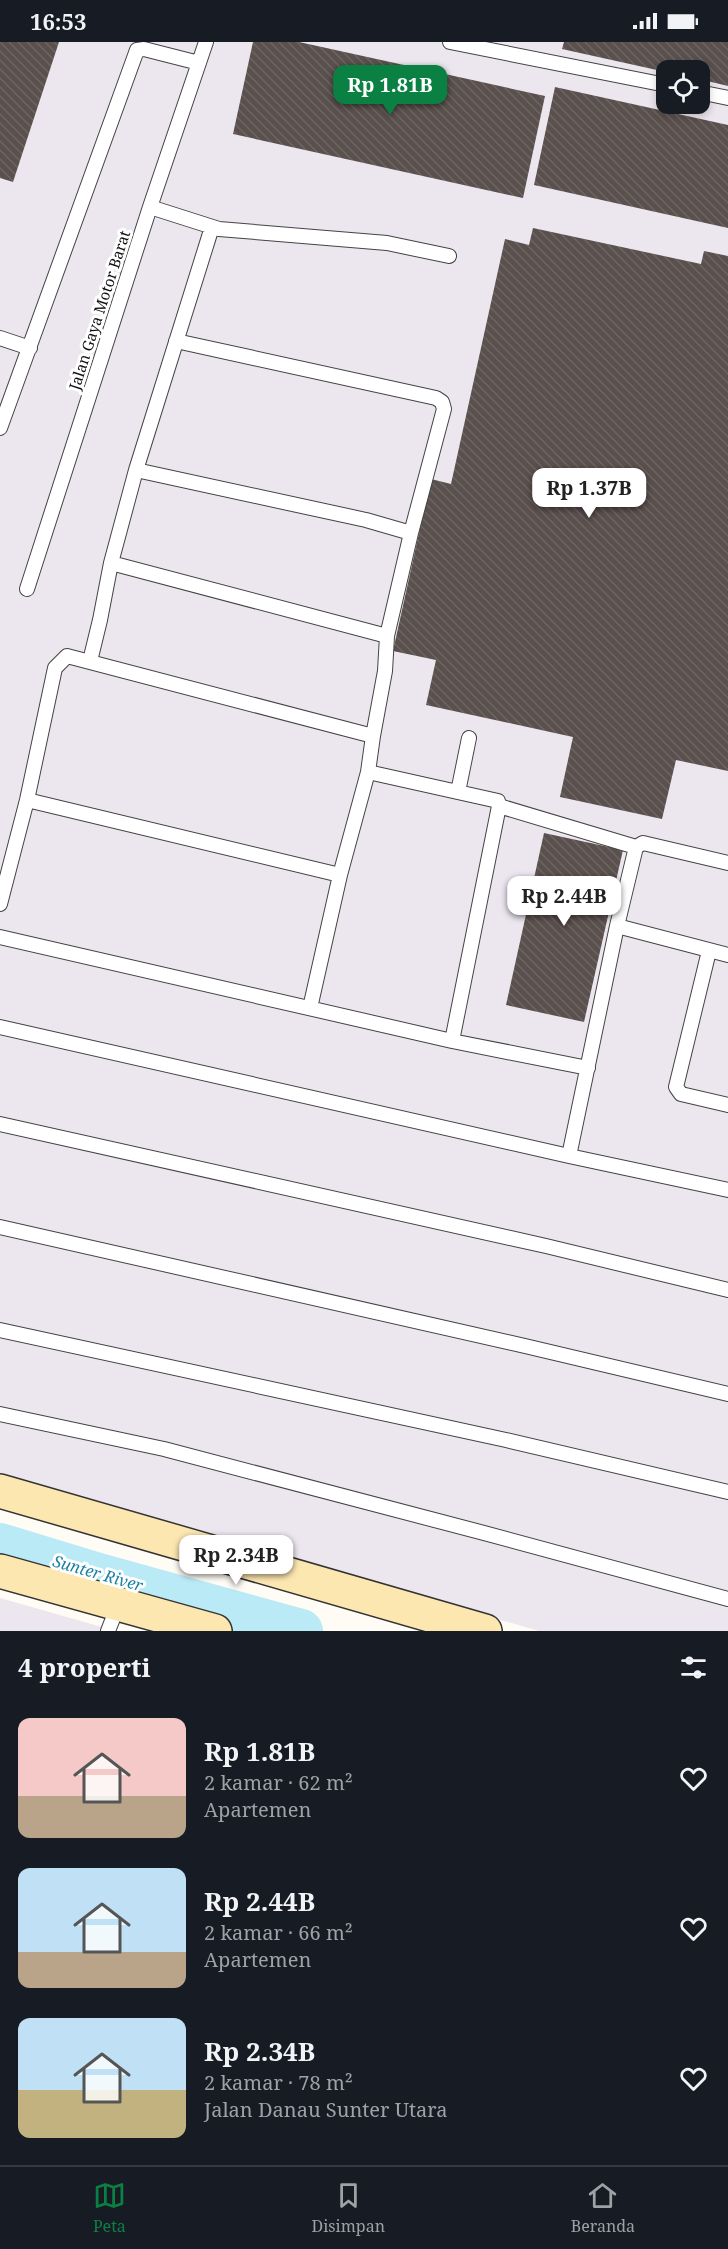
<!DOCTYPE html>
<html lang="id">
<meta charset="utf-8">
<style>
:root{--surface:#171b24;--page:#242831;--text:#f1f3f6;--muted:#9ea1a6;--line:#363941;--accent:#0b8043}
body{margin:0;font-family:"Noto Serif",serif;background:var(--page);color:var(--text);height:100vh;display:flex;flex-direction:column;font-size:22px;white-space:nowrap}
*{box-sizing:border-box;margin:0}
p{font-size:20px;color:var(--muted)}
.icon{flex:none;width:33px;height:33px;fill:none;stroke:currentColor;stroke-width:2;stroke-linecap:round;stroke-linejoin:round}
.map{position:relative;height:1589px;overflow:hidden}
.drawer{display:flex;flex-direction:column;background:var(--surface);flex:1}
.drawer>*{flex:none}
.buttons{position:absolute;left:656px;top:18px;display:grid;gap:12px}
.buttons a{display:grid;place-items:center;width:54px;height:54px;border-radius:12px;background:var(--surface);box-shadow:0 3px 9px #0003;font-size:30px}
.price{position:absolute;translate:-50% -51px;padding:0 14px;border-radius:12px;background:#fff;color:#222;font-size:20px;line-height:39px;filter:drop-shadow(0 2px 3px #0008)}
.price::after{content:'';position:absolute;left:50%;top:36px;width:18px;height:14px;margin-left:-9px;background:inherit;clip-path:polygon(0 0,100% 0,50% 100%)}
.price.selected{background:var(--accent);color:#fff}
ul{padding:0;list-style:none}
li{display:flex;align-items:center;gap:18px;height:150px;padding:0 18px}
li span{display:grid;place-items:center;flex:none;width:168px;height:120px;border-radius:12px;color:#555}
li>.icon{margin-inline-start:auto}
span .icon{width:72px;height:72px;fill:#fffc;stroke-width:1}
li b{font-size:26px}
h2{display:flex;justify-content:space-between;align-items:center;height:72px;padding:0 18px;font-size:26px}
.status{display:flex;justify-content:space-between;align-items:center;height:42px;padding:0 30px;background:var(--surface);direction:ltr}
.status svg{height:16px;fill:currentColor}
.tabs{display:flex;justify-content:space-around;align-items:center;height:84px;border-top:2px solid var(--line);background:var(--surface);font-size:16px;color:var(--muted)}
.tabs a{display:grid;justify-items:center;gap:3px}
.tabs .selected{color:var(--accent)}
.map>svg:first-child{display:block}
.industrial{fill:#ece6ef;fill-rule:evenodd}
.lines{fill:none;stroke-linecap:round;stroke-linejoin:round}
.river{stroke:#baeaf6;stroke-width:44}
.building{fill:url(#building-back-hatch)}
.lane-casing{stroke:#444;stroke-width:16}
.secondary-casing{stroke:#333;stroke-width:36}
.lane{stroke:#fff;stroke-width:14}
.secondary{stroke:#fde7b1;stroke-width:33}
.labels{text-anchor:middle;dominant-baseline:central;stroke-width:6;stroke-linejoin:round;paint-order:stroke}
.street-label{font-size:15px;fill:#111;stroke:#fff}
.water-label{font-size:16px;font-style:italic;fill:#1a7fa3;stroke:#fff}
</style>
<div class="status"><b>16:53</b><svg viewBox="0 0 49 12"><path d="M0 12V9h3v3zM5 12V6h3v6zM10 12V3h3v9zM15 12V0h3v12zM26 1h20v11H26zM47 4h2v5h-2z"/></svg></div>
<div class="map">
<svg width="728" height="1589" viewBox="0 0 728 1589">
<defs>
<pattern id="building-back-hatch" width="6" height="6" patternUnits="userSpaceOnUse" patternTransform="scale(1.5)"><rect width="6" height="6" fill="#5a504d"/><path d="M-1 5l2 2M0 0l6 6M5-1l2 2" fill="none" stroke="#6d6562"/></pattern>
</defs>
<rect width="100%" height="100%" fill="#fffbf5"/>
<path class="industrial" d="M0,0H728V1589H539L0,1434ZM666,28H699V62H666Z
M0,1556L116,1589H0Z"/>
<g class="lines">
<path class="river" d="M0,1503L102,1534L301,1589"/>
</g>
<path class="building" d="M0,0H59L13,140L0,136Z
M253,0H299L545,54L523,156L233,92Z
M564,0H728V44L699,37V28H666V30L562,7Z
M555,45L728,83V186L534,143Z
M533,186L701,222L704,209L728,214V729L676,718L662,777L560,755L573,695L426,663L436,618L393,609L431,437L451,442L505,197L529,203Z
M544,791L623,808L584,980L506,963Z"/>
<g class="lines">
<g class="lane-casing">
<path id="lane" d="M450,0L666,43
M699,50L728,56
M150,165L219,187L387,201L449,214
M0,296L30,306
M176,299L436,356L442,360L444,367L411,491
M0,386L137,8L144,7L199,21
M136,428L366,478L411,491L387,594L385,629L373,694
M111,521L387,594
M27,547L150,165L206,0
M90,619L100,578L111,521L136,428L212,185
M368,730L498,759L499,764L636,805
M458,750L469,696
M27,758L340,833
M0,862L27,758L55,626L67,614L373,694L368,730L340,833L310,966
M617,884L728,913
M0,895L452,999L588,1026
M709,909L676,1045L681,1052L728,1063
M0,985L569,1114L728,1148
M452,999L499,764
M0,1082L546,1204L728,1248
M569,1114L617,884L636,805L643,801L728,821
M0,1185L525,1304L728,1352
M0,1288L506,1398L728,1450
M0,1372L164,1407L484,1491L728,1557
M108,1589L119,1561"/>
</g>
<g class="secondary-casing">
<path id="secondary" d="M0,1449L485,1589
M0,1529L215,1589"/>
</g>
<use href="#lane" class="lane"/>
<use href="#secondary" class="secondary"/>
</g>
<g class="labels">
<g class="street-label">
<text transform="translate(99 268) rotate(-72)">Jalan Gaya Motor Barat</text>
</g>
<g class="water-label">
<text transform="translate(98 1531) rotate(16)">Sunter River</text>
</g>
</g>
</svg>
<div class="buttons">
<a><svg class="icon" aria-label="locate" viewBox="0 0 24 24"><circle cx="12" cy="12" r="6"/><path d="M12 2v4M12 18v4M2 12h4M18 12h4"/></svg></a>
</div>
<b class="price selected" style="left:390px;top:74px">Rp 1.81B</b>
<b class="price" style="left:589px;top:477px">Rp 1.37B</b>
<b class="price" style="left:564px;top:885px">Rp 2.44B</b>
<b class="price" style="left:236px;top:1544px">Rp 2.34B</b>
</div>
<section class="drawer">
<h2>4 properti<svg class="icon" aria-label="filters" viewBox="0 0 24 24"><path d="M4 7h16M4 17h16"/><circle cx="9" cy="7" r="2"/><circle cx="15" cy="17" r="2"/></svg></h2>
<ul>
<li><span style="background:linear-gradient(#f6c9c9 65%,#b9a48a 0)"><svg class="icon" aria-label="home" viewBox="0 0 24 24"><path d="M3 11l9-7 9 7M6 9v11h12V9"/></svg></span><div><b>Rp 1.81B</b><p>2 kamar · 62 m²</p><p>Apartemen</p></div><svg class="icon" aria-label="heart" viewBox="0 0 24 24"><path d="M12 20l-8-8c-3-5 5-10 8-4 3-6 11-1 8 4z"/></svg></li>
<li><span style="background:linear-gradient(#bfe0f5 70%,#b9a48a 0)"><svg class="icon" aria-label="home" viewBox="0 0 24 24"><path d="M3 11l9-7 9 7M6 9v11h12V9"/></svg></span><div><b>Rp 2.44B</b><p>2 kamar · 66 m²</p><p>Apartemen</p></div><svg class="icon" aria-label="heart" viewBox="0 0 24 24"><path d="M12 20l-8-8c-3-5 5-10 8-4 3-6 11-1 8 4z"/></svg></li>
<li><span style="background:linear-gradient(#bfe0f5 60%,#c2b280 0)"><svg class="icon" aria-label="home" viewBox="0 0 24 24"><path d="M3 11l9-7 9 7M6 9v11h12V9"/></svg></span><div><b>Rp 2.34B</b><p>2 kamar · 78 m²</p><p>Jalan Danau Sunter Utara</p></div><svg class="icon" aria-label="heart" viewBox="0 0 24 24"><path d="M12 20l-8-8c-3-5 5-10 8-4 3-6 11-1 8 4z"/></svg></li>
</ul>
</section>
<nav class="tabs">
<a class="selected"><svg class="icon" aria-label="map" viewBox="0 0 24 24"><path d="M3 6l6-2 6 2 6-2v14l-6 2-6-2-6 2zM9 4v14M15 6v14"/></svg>Peta</a>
<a><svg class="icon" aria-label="saved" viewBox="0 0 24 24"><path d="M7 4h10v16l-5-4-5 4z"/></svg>Disimpan</a>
<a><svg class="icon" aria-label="home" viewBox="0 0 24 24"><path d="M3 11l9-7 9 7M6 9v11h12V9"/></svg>Beranda</a>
</nav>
